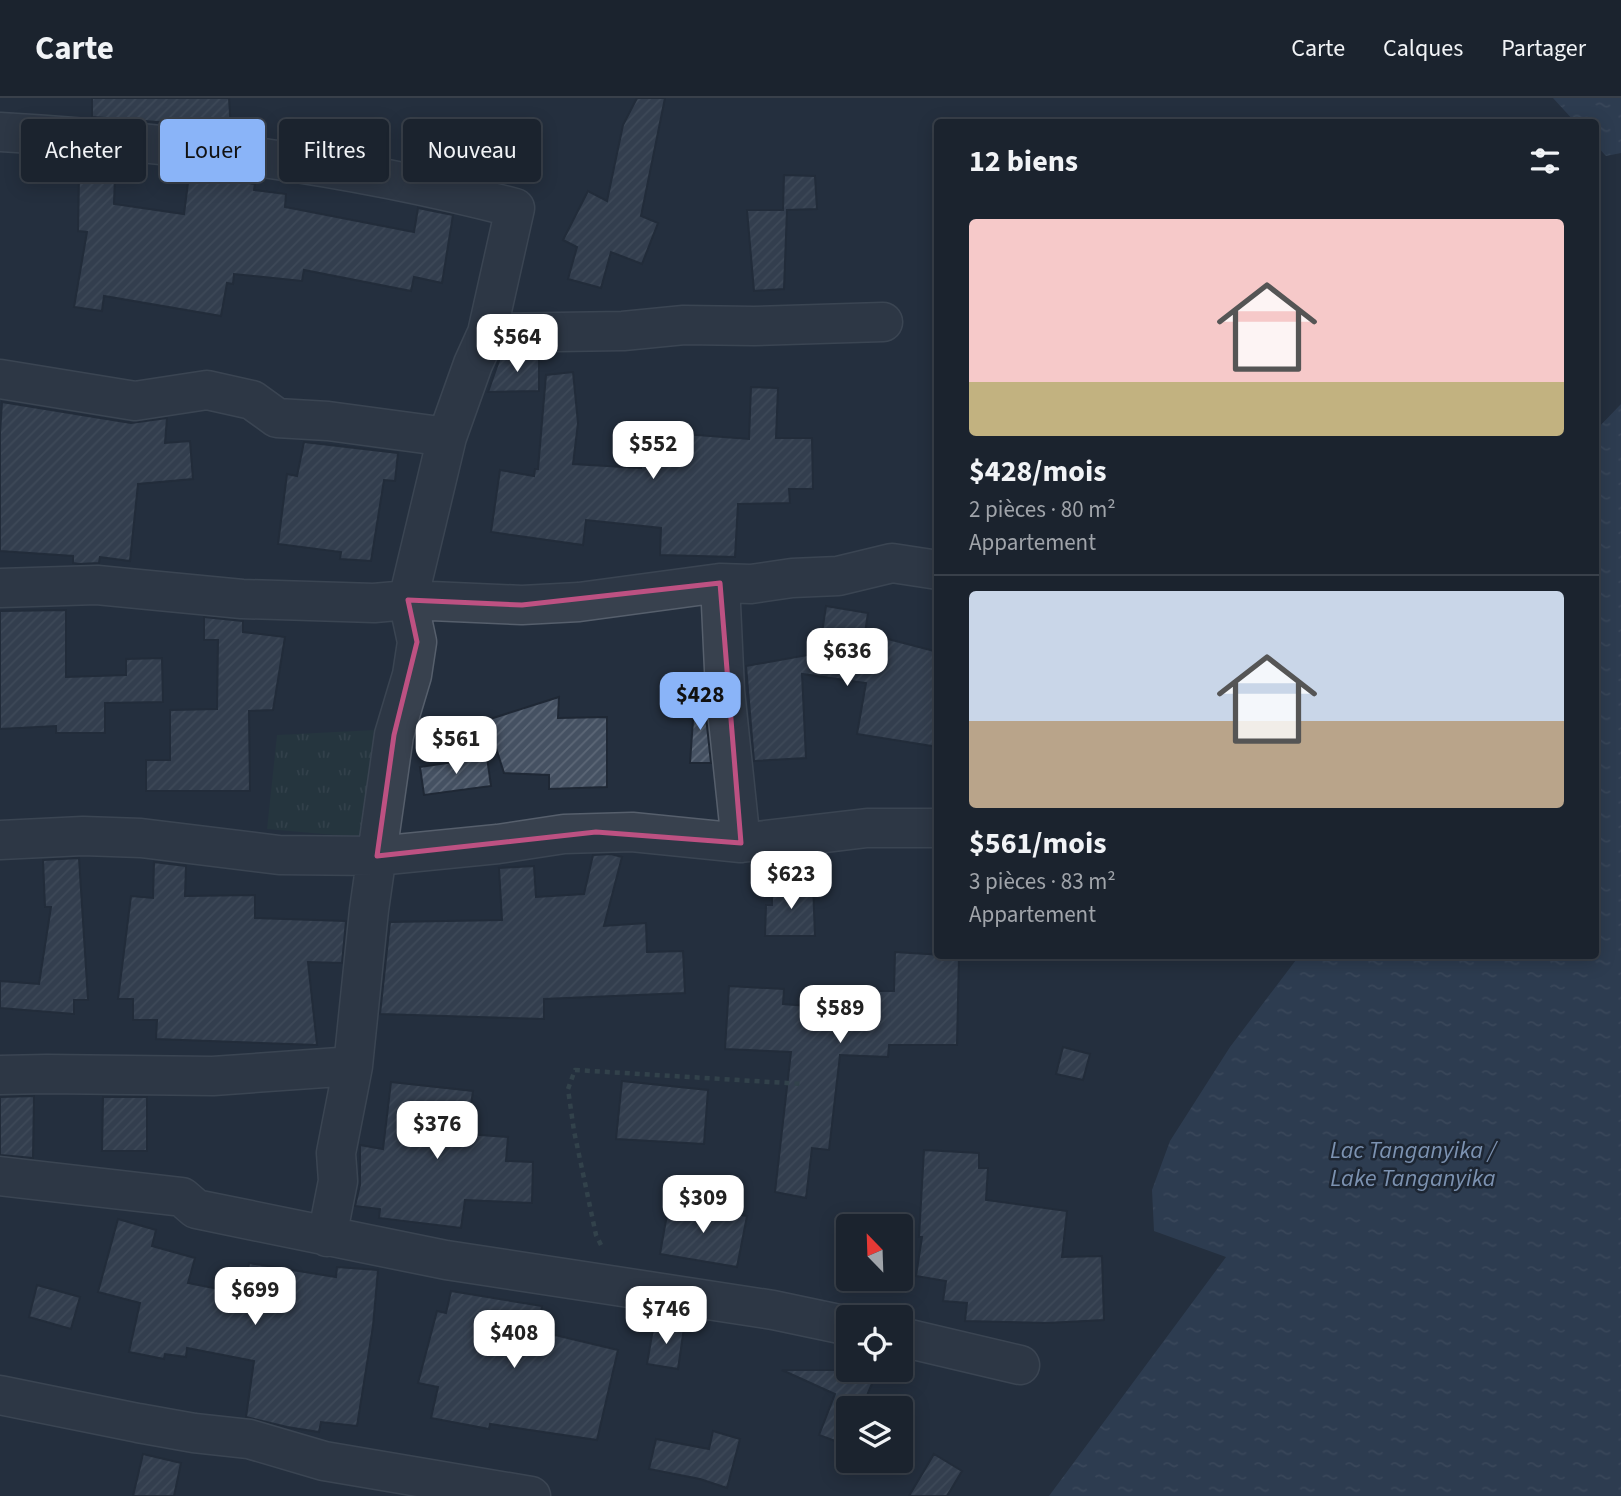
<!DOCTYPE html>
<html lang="fr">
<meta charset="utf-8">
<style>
:root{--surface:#1b232e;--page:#282f3a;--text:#f1f3f6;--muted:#a0a4aa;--line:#39404a;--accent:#8ab4f8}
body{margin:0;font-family:"Source Sans 3",sans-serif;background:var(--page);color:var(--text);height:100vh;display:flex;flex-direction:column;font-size:26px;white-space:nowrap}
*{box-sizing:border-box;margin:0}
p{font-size:23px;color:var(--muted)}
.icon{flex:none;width:38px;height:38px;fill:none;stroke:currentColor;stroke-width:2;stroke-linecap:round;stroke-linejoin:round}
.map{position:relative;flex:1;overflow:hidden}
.details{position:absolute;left:934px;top:21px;width:665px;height:840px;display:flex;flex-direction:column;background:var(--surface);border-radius:7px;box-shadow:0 4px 18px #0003,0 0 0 2px var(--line)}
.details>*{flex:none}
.banner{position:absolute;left:21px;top:21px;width:665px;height:63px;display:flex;gap:14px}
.needle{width:46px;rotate:337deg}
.buttons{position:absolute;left:836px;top:1116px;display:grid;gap:14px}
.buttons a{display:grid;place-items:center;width:77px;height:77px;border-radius:7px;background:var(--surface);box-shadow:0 4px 18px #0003,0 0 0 2px var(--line);font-size:35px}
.price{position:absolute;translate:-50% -60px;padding:0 16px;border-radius:14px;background:#fff;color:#222;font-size:23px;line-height:46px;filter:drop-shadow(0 2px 4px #0008)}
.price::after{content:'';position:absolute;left:50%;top:42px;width:21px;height:16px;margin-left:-10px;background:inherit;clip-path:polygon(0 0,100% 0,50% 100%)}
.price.on{background:var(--accent);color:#111}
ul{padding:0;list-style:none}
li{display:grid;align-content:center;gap:14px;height:371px;padding:0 35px}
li+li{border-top:2px solid var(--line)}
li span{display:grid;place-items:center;height:217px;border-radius:7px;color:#555}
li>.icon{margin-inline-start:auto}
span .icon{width:126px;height:126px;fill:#fffc;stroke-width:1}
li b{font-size:30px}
h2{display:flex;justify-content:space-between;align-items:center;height:84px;padding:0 35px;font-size:30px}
.pill{padding:0 24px;border-radius:7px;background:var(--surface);box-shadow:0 4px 18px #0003,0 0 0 2px var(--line);font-size:24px;line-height:63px}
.pill.on{background:var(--accent);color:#111}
header{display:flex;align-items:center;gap:42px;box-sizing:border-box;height:98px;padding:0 35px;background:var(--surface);border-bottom:2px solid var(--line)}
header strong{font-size:33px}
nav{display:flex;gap:38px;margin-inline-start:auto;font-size:24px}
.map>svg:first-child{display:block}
.park{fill:url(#park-tufts)}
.water{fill:url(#water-ripples)}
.building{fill:url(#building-hatch);stroke:#1f2835;stroke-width:2}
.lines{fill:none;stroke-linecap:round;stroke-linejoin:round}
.street-casing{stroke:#565f6c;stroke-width:41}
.path{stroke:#44595c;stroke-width:4.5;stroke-dasharray:5 5;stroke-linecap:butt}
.street{stroke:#38414e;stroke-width:38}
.marked{fill:none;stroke:#bd5182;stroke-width:5;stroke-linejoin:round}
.labels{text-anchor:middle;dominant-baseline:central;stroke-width:5;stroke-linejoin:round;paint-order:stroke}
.water-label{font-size:24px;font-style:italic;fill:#7c92b1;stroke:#1d2633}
</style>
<header>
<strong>Carte</strong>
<nav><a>Carte</a><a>Calques</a><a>Partager</a></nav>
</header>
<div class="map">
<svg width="1621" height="1398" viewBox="0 0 1621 1398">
<defs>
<pattern id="park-tufts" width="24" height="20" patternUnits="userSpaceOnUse" patternTransform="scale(1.75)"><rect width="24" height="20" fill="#263c3f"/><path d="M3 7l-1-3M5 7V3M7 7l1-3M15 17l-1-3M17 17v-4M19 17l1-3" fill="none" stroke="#435659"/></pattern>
<pattern id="water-ripples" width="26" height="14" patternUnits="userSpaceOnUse" patternTransform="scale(1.75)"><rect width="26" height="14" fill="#394c67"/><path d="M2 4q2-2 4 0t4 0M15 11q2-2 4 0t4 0" fill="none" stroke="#53647b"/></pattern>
<pattern id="building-hatch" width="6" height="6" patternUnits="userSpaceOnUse" patternTransform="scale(1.75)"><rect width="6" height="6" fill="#455162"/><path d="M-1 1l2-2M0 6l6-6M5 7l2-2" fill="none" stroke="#5d6877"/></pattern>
</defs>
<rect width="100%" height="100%" fill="#242f3e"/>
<path class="park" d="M374,632L367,740L267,731L277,637Z"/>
<path class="water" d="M1553,0H1621V55L1606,58L1596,47V24H1575Z
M1621,306V1398H1049L1226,1159L1154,1133L1152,1092L1170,1043L1230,949L1299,858H1596V332Z"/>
<path class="building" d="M92,0H229L231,32L195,29V27L92,19Z
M637,0H665L641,118L658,125L642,166L611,154L601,190L568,181L577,149L563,142L588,93L607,103L623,27Z
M79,77L115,78L114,106L184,116L189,77L255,86L254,92L286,96L285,109L414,134L418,110L453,117L442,185L414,179L411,193L304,172L302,183L234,176L233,186L227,185L221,218L104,198L102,213L74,209L87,134L78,133Z
M784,77L815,78L817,111L787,112L784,191L754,193L747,112H783Z
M539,256V293L488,294L501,257Z
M573,274L578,325L573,366L641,370L644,333L749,341L751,289L778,290L776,340H812L813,391H789L790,405L738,406L735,459L660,457L661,430L586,422L583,447L491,434L500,372L534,378L535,371H538L546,277Z
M2,304L131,325L167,320L165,345L190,343L193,381L138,386L130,463L100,459L99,465L79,466L73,465V458L0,453V335Z
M304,344L398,355L395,383L384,382L371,463L340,461L341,454L278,446L287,376L297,378Z
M826,508L868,515L865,535L938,554V649L857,636L866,585L802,576L806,660L754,663L746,568L819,555Z
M66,512V579L126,577V561L162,560L163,604L105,605V635H56V628L0,631V513Z
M204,519L243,523V534L285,539L273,612L249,613L250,693H146V662H170V612L217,611L218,542H204Z
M703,591L711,665H690L695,593Z
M559,599L558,620L607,619V689L549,691V677L504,675L487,622Z
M487,659L491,688L424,697L420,669Z
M611,756L622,759L604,828L646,825L647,854L683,853L685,895L544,901V921L380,916L390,824L502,822L499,770L534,768L536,799L584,796L593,757Z
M79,760L88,902H74V916L0,910V883L39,886L51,809H45L43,762Z
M154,764L186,768L185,798L255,797V820L346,823L342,865L308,864L317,947L156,941L157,922H133V901H118L131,798L153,800Z
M772,785L813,786L815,838H765L766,807H772Z
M895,854L959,858L957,947H889L888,959L840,957L829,1052L812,1050L806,1100L775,1094L791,954L725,951L729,888L784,891L783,906L875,913L876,893H894Z
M1063,949L1090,956L1083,982L1056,976Z
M622,983L708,992L704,1046L616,1041Z
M391,984L473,993L467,1036L508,1039L506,1063L533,1064L532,1105L465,1102L461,1130L379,1120L380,1111L355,1108L360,1087V1047L383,1051Z
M34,998L33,1060L0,1057V999Z
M103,999H147V1053H102Z
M924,1052L979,1055V1070H988L986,1102L1067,1113L1062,1159L1102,1158L1104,1222L1047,1225L965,1223L967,1205L943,1203L946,1183L916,1178L922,1139H919Z
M669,1105L747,1118L737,1169L660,1156Z
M118,1121L156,1132L152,1148L195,1160L188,1185L244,1196L249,1165L336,1179L337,1169L378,1172L373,1228L357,1328L321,1324L319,1334L287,1329L246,1319L254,1263L187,1250L186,1259L165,1256L164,1261L129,1254L140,1205L98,1194Z
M37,1187L80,1199L71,1231L29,1219Z
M451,1193L542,1208L538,1233L618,1252L597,1342L490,1326L489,1331L431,1320L438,1289L418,1285L437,1213L446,1215Z
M654,1225L684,1230L678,1271L647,1266Z
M782,1272H878L861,1311H849V1340L846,1347L819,1337L835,1296Z
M713,1333L740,1341L727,1390L700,1381L649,1371L656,1341L709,1351Z
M143,1356L181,1365L174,1398H133Z
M934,1356L962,1373L947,1398H909Z"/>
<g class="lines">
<g class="street-casing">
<path id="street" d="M0,34C174,44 347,66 515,110L487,235L623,233L684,227L754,228L883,224
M0,281L135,303L207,292L252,302L277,320L328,323L447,339
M720,485L725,593L741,745
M0,490L97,487L242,501L374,505L408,502L522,507L579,504L720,485L751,486L792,480L838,478L892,465L938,472
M0,742L83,738L141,740L279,757L377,758L498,746L564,736L632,734L741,745L867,730H938
M0,977L47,976L213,978L353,968
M0,1078L182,1099L196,1111L446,1162L773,1212L849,1228
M327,1139L338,1083L336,1055L353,968L369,812L394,637L412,577L417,544L408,502L447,339L473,266L487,235
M901,1239L1020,1267
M0,1297L138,1325L194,1335L249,1341L324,1363L531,1398"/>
</g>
<path class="path" d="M601,1147L596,1137L574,1033L568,991L575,972L803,986"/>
<use href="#street" class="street"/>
</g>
<path d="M0 0H1621V1398H0ZM720,485L741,745L596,734L377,758L394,637L417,544L408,502L522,507Z" fill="#242f3e" fill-opacity=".55" fill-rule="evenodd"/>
<path class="marked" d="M720,485L741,745L596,734L377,758L394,637L417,544L408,502L522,507Z"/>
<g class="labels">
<g class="water-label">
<text x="1413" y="1052">Lac Tanganyika /<tspan x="1413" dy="28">Lake Tanganyika</tspan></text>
</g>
</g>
</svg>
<div class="buttons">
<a><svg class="needle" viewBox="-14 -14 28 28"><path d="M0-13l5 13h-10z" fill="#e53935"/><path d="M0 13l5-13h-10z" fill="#a0a4aa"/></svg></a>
<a><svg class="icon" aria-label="locate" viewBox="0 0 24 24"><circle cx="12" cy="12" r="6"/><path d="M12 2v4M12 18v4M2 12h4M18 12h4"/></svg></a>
<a><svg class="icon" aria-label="layers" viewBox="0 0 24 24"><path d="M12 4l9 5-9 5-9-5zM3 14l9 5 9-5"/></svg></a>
</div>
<b class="price" style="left:517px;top:276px">$564</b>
<b class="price" style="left:653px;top:383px">$552</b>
<b class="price" style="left:847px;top:590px">$636</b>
<b class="price on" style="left:700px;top:634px">$428</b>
<b class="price" style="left:456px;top:678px">$561</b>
<b class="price" style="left:791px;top:813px">$623</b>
<b class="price" style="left:840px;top:947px">$589</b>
<b class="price" style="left:437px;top:1063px">$376</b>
<b class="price" style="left:703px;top:1137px">$309</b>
<b class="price" style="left:255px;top:1229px">$699</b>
<b class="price" style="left:666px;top:1248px">$746</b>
<b class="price" style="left:514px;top:1272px">$408</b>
<div class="banner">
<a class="pill">Acheter</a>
<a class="pill on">Louer</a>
<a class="pill">Filtres</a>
<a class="pill">Nouveau</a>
</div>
<section class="details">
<h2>12 biens<svg class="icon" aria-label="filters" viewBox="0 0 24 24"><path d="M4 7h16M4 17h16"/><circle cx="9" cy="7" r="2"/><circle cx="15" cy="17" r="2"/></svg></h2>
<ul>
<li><span style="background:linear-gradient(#f6c9c9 75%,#c2b280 0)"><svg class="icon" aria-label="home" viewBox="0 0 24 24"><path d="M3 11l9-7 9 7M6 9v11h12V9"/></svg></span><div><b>$428/mois</b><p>2 pièces · 80 m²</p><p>Appartement</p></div></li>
<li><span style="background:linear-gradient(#c9d6e8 60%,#b9a48a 0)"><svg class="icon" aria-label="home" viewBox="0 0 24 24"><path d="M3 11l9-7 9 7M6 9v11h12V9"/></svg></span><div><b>$561/mois</b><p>3 pièces · 83 m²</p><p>Appartement</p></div></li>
</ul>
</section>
</div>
